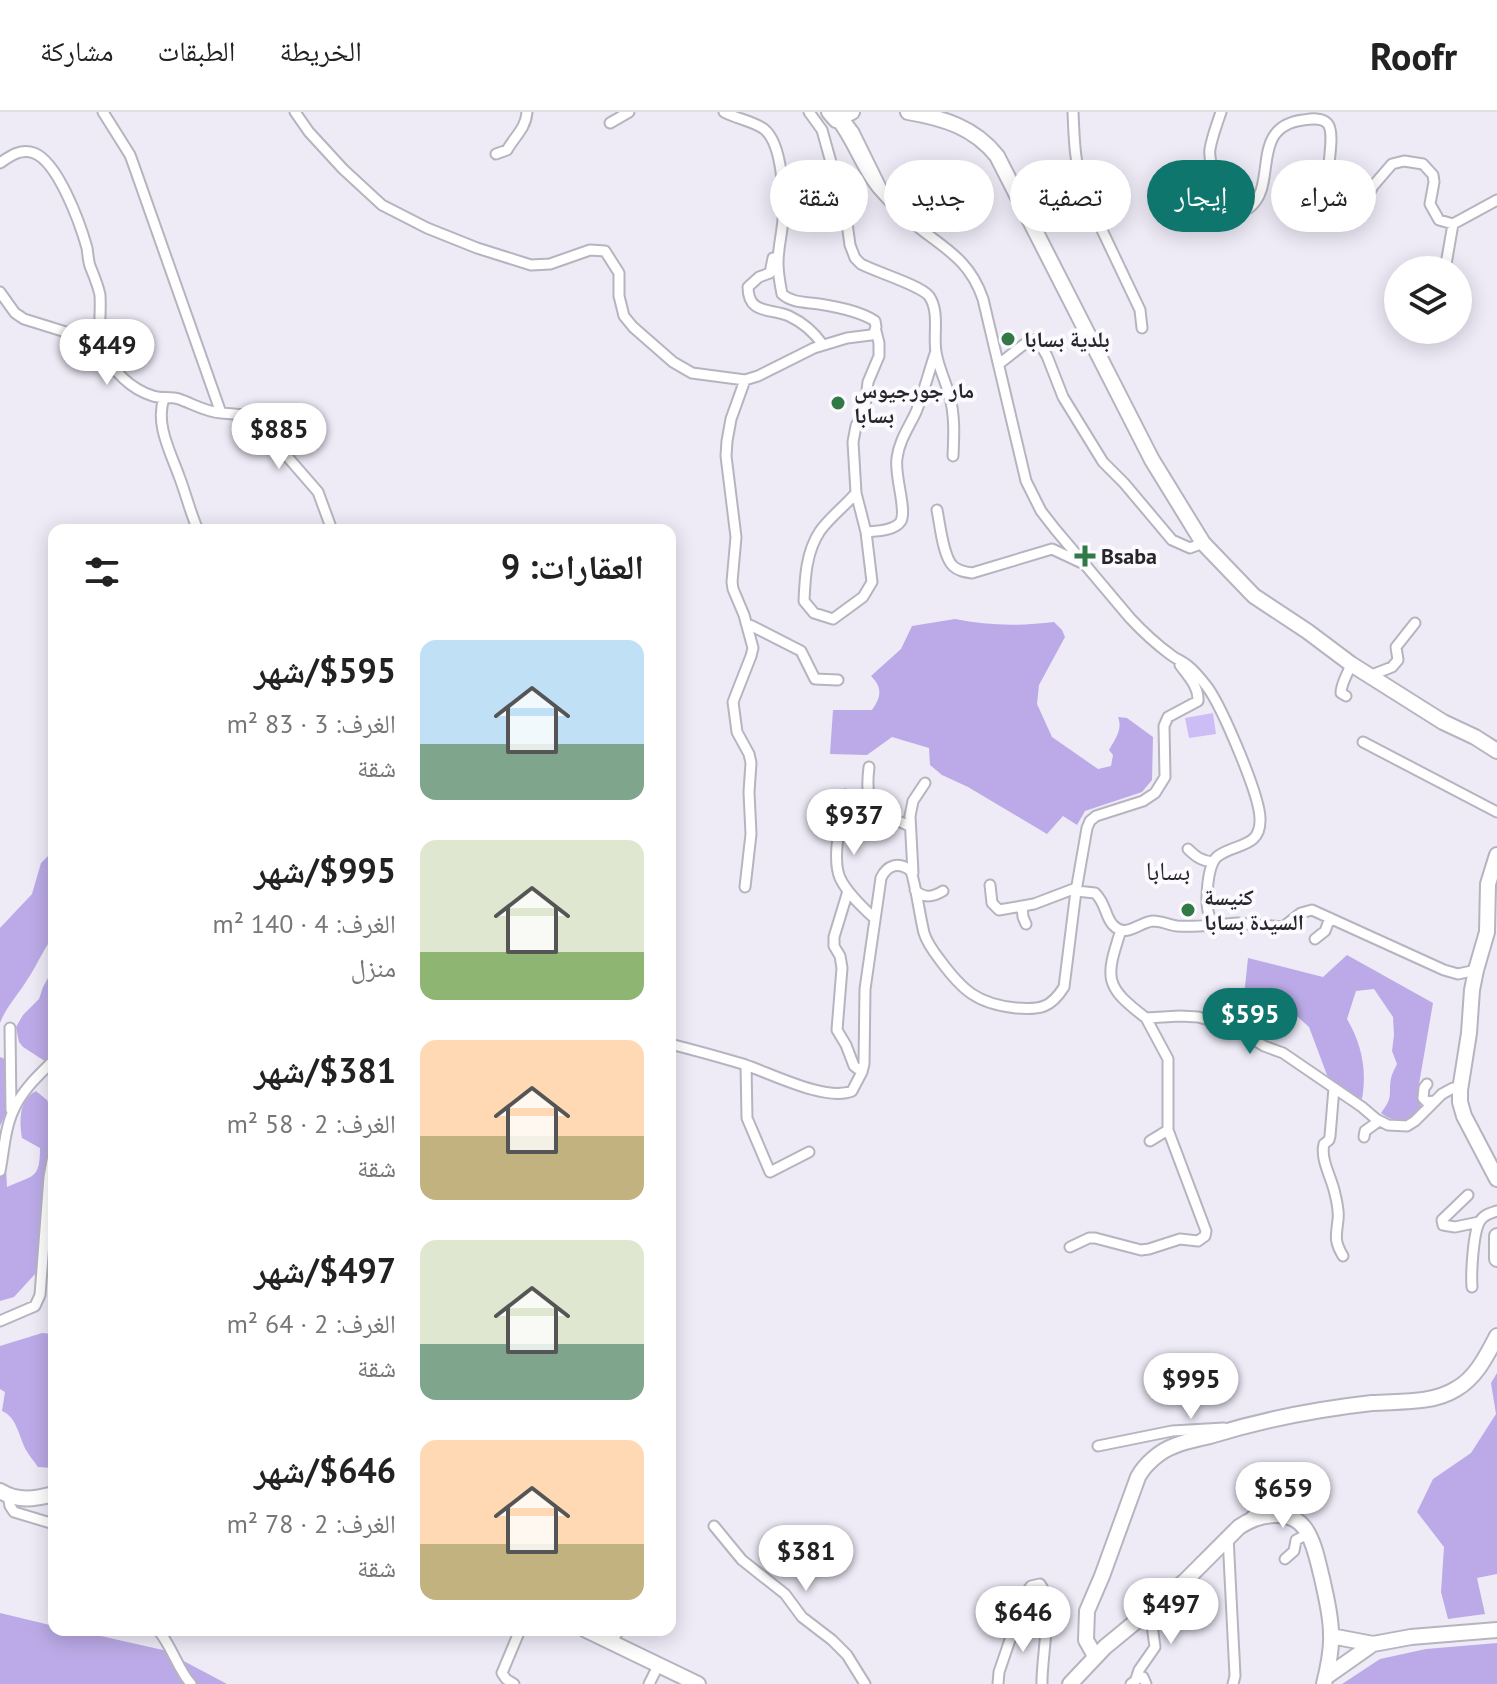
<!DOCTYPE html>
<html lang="ar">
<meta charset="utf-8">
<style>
:root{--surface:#fff;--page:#f2f2f2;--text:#222;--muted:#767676;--line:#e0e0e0;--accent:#0f766e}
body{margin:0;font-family:"PT Sans","Noto Naskh Arabic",sans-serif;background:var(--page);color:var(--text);direction:rtl;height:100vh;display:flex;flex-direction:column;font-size:30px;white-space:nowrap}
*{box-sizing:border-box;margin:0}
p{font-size:26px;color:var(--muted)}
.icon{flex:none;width:44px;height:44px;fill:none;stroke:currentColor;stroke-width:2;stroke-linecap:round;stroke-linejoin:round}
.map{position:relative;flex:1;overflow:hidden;direction:ltr}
.panel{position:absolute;left:48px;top:412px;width:628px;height:1112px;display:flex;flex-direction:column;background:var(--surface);border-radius:16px;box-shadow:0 4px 20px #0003;direction:rtl}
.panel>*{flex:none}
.hud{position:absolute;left:700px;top:48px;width:676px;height:72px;direction:rtl;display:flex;gap:16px}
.tools{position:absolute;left:1384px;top:144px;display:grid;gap:16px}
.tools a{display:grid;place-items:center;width:88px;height:88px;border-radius:50%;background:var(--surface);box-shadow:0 4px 20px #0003;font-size:40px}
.price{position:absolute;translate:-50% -68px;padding:0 18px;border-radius:28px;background:#fff;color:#222;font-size:26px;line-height:52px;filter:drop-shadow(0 2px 4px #0008)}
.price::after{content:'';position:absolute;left:50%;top:48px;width:24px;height:18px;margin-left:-12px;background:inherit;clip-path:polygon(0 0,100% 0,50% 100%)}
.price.on{background:var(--accent);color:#fff}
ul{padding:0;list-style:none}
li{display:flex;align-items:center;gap:24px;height:200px;padding:0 32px}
li span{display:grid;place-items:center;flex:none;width:224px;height:160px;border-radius:16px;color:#555}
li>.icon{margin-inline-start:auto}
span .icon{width:96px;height:96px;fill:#fffc;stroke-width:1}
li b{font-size:34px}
h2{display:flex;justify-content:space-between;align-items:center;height:96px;padding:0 32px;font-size:34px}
.chip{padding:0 28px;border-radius:36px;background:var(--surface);box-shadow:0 4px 20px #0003;font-size:28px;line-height:72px}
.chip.on{background:var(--accent);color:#fff}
header{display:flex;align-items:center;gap:48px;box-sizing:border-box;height:112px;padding:0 40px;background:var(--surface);border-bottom:2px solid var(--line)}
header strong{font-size:38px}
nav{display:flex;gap:44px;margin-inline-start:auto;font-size:28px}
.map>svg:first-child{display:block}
.green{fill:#cdbdf7}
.forest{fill:#bbaae7}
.water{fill:#9483bd;stroke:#746791;stroke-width:2}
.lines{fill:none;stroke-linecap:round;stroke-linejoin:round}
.street-casing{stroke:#b6b4bf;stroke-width:13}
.secondary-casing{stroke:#b6b4bf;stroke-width:18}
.street{stroke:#fff;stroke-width:9}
.secondary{stroke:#fff;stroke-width:14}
.poi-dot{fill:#317945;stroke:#fbfafe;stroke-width:3}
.labels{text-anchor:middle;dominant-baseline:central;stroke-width:8;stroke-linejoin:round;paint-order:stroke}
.poi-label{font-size:22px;font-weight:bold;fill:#28262b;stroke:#fbfafe;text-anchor:start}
.quarter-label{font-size:26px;fill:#28262b;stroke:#fbfafe}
</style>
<header>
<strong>Roofr</strong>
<nav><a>الخريطة</a><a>الطبقات</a><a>مشاركة</a></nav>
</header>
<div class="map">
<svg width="1497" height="1572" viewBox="0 0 1497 1572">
<rect width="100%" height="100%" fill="#eeebf7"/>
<path class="green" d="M1213,601L1216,622L1189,626L1185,606Z"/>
<path class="forest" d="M955,507C988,514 1021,514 1054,510L1062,518L1065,525L1039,573L1037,592L1052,625L1098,657L1111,654L1113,643L1109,638C1115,627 1123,618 1118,605L1127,606L1153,625L1152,668L1142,680L1085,699L1077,713L1063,704L1047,722L968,675L942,663L930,653L929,636L892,625L867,643L830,642L833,598H872C881,585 883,576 871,564L901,537L912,514Z
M50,742H54V831L50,829C41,842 36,855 27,868C18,883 6,895 0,911V816L32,782L41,751Z
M1347,843L1433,891L1419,972L1421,995C1411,1010 1396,1013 1381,1001C1394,984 1388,984 1391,966C1392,961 1395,957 1397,952L1392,939L1394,923L1393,905L1374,877L1356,879L1347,907C1362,933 1367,958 1362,987L1330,971L1309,915L1288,896L1244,884L1248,846L1323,865Z
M54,855V955L23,935L19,930L16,915L23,903L39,887L43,875Z
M0,945L5,947L6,951L7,999L0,1014Z
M36,979L47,988L54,1004V1149L46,1150L14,1185L0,1189V1051L6,1056L7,1075C33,1063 40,1068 40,1036L22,1026C19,1009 19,987 36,979Z
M42,1221L54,1222L53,1356L38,1355C34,1349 30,1345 26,1338C19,1325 17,1305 2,1299L5,1280L0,1277V1234Z
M1497,1261V1462L1477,1466L1485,1502L1448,1507L1441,1480L1444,1435L1417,1400L1433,1367L1471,1341L1496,1302L1491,1271Z
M0,1501L54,1514V1518H74L163,1538L227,1572H0Z
M1497,1531V1572H1342L1380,1547L1426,1537Z"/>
<path class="water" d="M934 97a11 11 0 1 1 22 0a11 11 0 1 1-22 0Z"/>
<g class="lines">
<g class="street-casing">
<path id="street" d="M295,0L309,20L343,57L382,93L427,116L477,136L531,153L550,152L590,138L605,139L619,161V184L624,204L633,215L673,250L692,261L745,268L758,264L814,236L847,226L871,223L874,221L876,215L875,209C859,199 838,195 819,192C806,190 792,191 782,182C780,172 778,161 778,151C778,136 782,122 783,107C784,85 783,32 764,17C753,9 737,7 724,0
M809,0L822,18L846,104L850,133L855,146L861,152C876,160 920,173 929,184C940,200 933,222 936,240C938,254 945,268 949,282C955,302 954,323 953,344
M1073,0C1074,27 1075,52 1083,78L1140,198L1142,216
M1221,0C1217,12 1212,25 1210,37C1207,56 1229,95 1249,96C1279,74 1248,15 1303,8C1310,7 1321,5 1327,11C1343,26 1302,123 1356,105L1373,74L1392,52L1404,49L1423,52L1433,63L1434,70L1430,92L1439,108L1453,112L1497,88
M842,4L854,20L882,77
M836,8C853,29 861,57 878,77C891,92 907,107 923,119C951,140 971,152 983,187L1026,369L1041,399L1055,417L1130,506C1143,520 1156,532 1171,543C1176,547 1182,549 1187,553C1195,559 1202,568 1208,576C1222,596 1260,683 1260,707C1261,736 1236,731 1218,744C1207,752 1205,790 1209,803C1210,808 1212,810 1215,813L1237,811L1283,815L1301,801L1312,798L1444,858L1458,862L1476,858
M610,11L629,0
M496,42L507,38C515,24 526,16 527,0
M0,51C10,44 21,36 34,41C58,50 80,111 87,136C88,142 88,148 90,154C94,164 98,173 100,183C101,199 99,217 99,233L69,221L24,207L15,201L0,180
M773,146L770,161L759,165L748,175C748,203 771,196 789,204C804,211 814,220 823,233
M1445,158L1453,112
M99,233C111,256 127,276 153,284C162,287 170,284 179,287C193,292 206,300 221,301L134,54L130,43L103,0
M999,252L1027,230L1034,228L1039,230L1047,244L1063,285L1103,350L1124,371L1172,428L1190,436L1203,431
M164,286C155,312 170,339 179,364C186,382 190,400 198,418
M221,301L246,303L259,312L318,380L332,418
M856,381C845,394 830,405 820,419C806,440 805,466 804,489L814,501L833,507L863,485L872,470L866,420L856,381L853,330L856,314L865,295L868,270L879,244V231L876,219
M937,398C940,412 943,445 953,454C958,459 965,460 972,461L1052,437L1082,451
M866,420C876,419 895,419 901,409C907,397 894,363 897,346C899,329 909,315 916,300C924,280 929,259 936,239
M746,511L801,539L815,567L838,568
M1369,564L1392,555L1398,548L1396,535L1415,511
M1346,584L1341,581C1341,571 1348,562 1351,552
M1363,630L1497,700
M869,655C864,697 874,699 910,714
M845,683C842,705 831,745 840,766C847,781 862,795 874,806
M1188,737C1196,745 1202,749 1213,750
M913,761L910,704L913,689L925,671
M990,773L992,791L999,798L1034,792L1076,776
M745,775L751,722L749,680L751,651L749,642L737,620L733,590L751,544L753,536L744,503L733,477L732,470L736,425L726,344L727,329L731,307L745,268
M915,778C924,787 933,785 943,779
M848,779L834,825V834L840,844L842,856L837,918L846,933L854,954L862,960
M1076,779L1095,781C1106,791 1105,805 1113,813C1126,827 1139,810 1153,809C1161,809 1169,813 1177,814C1190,815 1202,814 1215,813
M1022,794L1023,805L1026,812
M1121,818C1105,867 1104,874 1146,906L1180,904L1198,905L1231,914L1264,934L1283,941L1362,995L1376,1007L1388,1013L1407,1014L1415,1009L1442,982L1453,976L1460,978
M1315,827L1325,819L1330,806
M10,916L11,998
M670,932C694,938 719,945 743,952C770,961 826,990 852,979L862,960L864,952L865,877L881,766C887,753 899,749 911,759C917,779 919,800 924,821C927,831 933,839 940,848C962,878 977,892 1016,896C1040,898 1051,896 1064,875L1076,779L1087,716L1090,709L1096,704L1143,689L1155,681L1165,665L1164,614L1168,605L1198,589C1199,575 1188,564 1180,553
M746,953L747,1006L770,1060L809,1040
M1427,972L1424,976L1423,986L1427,990L1434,989
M1334,976L1330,1024L1329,1028L1324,1032C1320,1048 1332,1066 1335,1082C1337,1090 1339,1100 1338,1108C1336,1124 1334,1129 1343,1144
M1364,1025L1365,1019L1379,1009
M1150,1029L1168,1018
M0,1059C4,1039 5,1015 14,997C23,977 39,963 54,948
M1468,1083L1442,1108L1443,1113L1455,1115L1479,1110
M1070,1135L1089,1126H1095L1141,1138L1149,1137L1180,1127L1198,1129L1205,1124L1206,1119L1168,1018V947L1146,906
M1472,1175C1471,1161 1473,1120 1480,1109C1484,1102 1491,1101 1497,1099
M0,1209L35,1194L40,1183L49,1065L54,1038
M1098,1334L1172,1319L1224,1316
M8,1384L10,1394L14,1400L54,1412
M1249,1407L1262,1393L1296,1364
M714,1414L742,1448L785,1482L802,1505L832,1528L847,1543L865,1572
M1228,1424L1235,1564L1233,1572
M1285,1447L1294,1439L1296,1428L1308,1422
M158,1518C172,1534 177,1556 191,1572
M611,1531L619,1518
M1136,1567L1139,1558L1155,1535L1152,1513L1145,1504
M514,1572L506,1567L502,1561L520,1518
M649,1572L658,1554
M998,1572L999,1560L1026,1481L1031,1474L1040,1472C1054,1489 1041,1549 1042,1572
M1131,1572L1140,1565H1143L1146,1572"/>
</g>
<g class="secondary-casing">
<path id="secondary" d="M829,0L836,8L852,0
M908,0C943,6 974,15 997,44L1152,348L1203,431L1254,484L1307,519L1351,552L1443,610L1475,625L1497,639
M1497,743L1488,772L1487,820L1476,858L1472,878L1469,921L1460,978V990L1464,1004L1497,1067
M1497,1124V1147
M0,1379C18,1390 35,1387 54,1382
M586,1518L698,1572
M1331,1524L1373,1532L1411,1525L1497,1518
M1095,1544L1086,1528L1087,1499L1102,1464L1138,1365C1145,1352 1160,1339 1174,1334C1185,1329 1198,1327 1210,1324C1262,1308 1318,1297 1372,1291C1400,1289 1432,1292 1456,1277C1476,1266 1487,1243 1497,1224
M1326,1565L1373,1532
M1070,1572L1105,1535L1184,1470L1239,1415C1258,1402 1291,1395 1306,1418C1315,1432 1318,1451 1322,1466C1326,1485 1331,1503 1331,1522C1332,1539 1328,1556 1324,1572"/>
</g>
<use href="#street" class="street"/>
<use href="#secondary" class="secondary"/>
</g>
<g class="poi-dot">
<circle cx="1008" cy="227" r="8"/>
<circle cx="838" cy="291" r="8"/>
<path d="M1081 432h8v8h8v8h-8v8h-8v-8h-8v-8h8z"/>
<circle cx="1188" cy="798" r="8"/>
</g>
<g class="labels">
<g class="poi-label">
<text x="1024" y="227">بلدية بسابا</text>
<text x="854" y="278">مار جورجيوس<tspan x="854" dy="25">بسابا</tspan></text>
<text x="1101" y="444">Bsaba</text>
<text x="1204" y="785">كنيسة<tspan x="1204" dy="25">السيدة بسابا</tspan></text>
</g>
<g class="quarter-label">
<text x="1168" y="758">بسابا</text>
</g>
</g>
</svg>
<div class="tools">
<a><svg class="icon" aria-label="layers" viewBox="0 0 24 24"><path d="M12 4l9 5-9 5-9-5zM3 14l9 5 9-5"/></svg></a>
</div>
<b class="price" style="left:107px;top:275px">$449</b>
<b class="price" style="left:279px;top:359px">$885</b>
<b class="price" style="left:854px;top:745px">$937</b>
<b class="price on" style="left:1250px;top:944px">$595</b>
<b class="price" style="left:1191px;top:1309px">$995</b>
<b class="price" style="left:1283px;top:1418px">$659</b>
<b class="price" style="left:806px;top:1481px">$381</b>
<b class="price" style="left:1171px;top:1534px">$497</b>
<b class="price" style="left:1023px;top:1542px">$646</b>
<div class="hud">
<a class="chip">شراء</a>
<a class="chip on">إيجار</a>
<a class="chip">تصفية</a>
<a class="chip">جديد</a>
<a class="chip">شقة</a>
</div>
<section class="panel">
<h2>العقارات: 9<svg class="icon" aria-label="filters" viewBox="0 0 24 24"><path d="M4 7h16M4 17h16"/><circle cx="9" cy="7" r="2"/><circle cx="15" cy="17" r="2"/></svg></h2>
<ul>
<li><span style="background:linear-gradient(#bfe0f5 65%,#7fa58c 0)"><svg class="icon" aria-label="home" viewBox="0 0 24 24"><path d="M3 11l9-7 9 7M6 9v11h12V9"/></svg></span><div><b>$595/شهر</b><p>الغرف: 3 · 83 m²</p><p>شقة</p></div></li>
<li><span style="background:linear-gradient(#dfe7d0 70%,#8fb573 0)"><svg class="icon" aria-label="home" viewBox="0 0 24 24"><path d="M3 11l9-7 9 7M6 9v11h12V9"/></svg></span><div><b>$995/شهر</b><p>الغرف: 4 · 140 m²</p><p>منزل</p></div></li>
<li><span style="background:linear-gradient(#ffd9b3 60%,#c2b280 0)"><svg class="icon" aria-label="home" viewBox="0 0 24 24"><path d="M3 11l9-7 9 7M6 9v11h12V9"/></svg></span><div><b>$381/شهر</b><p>الغرف: 2 · 58 m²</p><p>شقة</p></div></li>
<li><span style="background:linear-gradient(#dfe7d0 65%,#7fa58c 0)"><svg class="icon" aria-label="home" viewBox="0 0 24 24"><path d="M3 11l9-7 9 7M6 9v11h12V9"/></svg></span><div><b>$497/شهر</b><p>الغرف: 2 · 64 m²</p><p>شقة</p></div></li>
<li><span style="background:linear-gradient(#ffd9b3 65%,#c2b280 0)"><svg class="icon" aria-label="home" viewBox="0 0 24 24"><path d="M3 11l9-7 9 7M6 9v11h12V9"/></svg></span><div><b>$646/شهر</b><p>الغرف: 2 · 78 m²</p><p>شقة</p></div></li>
</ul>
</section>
</div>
